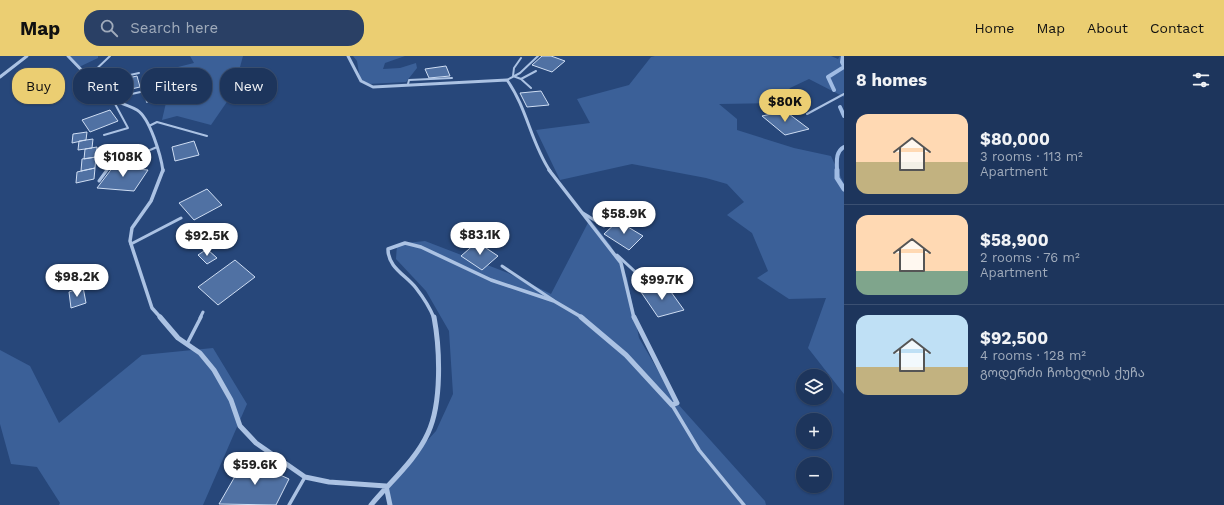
<!DOCTYPE html>
<meta charset="utf-8">
<style>
:root{--surface:#1d355c;--page:#2a4065;--text:#f1f3f6;--muted:#a0abbb;--line:#3b5072;--accent:#ebce72}
body{margin:0;font-family:"Work Sans","Noto Sans Georgian",sans-serif;background:var(--page);color:var(--text);height:100vh;display:flex;flex-direction:column;font-size:15px;white-space:nowrap}
*{box-sizing:border-box;margin:0}
p{font-size:13px;color:var(--muted)}
.icon{flex:none;width:22px;height:22px;fill:none;stroke:currentColor;stroke-width:2;stroke-linecap:round;stroke-linejoin:round}
.map{position:relative;flex:1;overflow:hidden}
.panel{display:flex;flex-direction:column;background:var(--surface);width:380px}
.panel>*{flex:none}
.top-card{position:absolute;left:12px;top:12px;width:380px;height:36px;display:flex;gap:8px}
.tools{position:absolute;left:796px;top:313px;display:grid;gap:8px}
.tools a{display:grid;place-items:center;width:36px;height:36px;border-radius:50%;background:var(--surface);box-shadow:0 1px 3px #0004,0 0 0 1px var(--line);font-size:20px}
.price{position:absolute;translate:-50% -34px;padding:0 9px;border-radius:14px;background:#fff;color:#222;font-size:13px;line-height:26px;filter:drop-shadow(0 1px 2px #0008)}
.price::after{content:'';position:absolute;left:50%;top:24px;width:12px;height:9px;margin-left:-6px;background:inherit;clip-path:polygon(0 0,100% 0,50% 100%)}
.price.current{background:var(--accent);color:#111}
ul{padding:0;list-style:none}
li{display:flex;align-items:center;gap:12px;height:100px;padding:0 12px}
li+li{border-top:1px solid var(--line)}
li span{display:grid;place-items:center;flex:none;width:112px;height:80px;border-radius:12px;color:#555}
li>.icon{margin-inline-start:auto}
span .icon{width:48px;height:48px;fill:#fffc;stroke-width:1}
li b{font-size:17px}
h2{display:flex;justify-content:space-between;align-items:center;height:48px;padding:0 12px;font-size:17px}
.pill{padding:0 14px;border-radius:16px;background:var(--surface);box-shadow:0 1px 3px #0004,0 0 0 1px var(--line);font-size:14px;line-height:36px}
.pill.current{background:var(--accent);color:#111}
header{display:flex;align-items:center;gap:24px;box-sizing:border-box;height:56px;padding:0 20px;background:var(--accent);color:#111}
header strong{font-size:19px}
nav{display:flex;gap:22px;margin-inline-start:auto;font-size:14px}
.search{width:280px;height:36px;background:var(--page);display:flex;align-items:center;gap:10px;box-sizing:border-box;padding:0 14px;border-radius:16px;color:var(--muted);font-size:15px}
main{display:flex;flex:1;min-height:0}
.map>svg:first-child{display:block}
.green{fill:#3b6098}
.lines{fill:none;stroke-linecap:round;stroke-linejoin:round}
.stream-far1{stroke:#a0bce4;stroke-width:4}
.stream{stroke:#a0bce4;stroke-width:5}
.building{fill:#5071a3;stroke:#ceddf3}
.lane-far2{stroke:#abc2e3;stroke-width:2}
.lane-far1{stroke:#abc2e3;stroke-width:3}
.lane{stroke:#abc2e3;stroke-width:3.5}
.street-far2{stroke:#abc2e3;stroke-width:3}
.street-far1{stroke:#abc2e3;stroke-width:3.5}
.street{stroke:#abc2e3;stroke-width:5}
</style>
<header>
<strong>Map</strong>
<div class="search"><svg class="icon" aria-label="search" viewBox="0 0 24 24"><circle cx="10" cy="10" r="6"/><path d="M15 15l6 6"/></svg>Search here</div>
<nav><a>Home</a><a>Map</a><a>About</a><a>Contact</a></nav>
</header>
<main>
<div class="map">
<svg width="844" height="449" viewBox="0 0 844 449">
<rect width="100%" height="100%" fill="#27477a"/>
<path class="green" d="M69,0H98V2L79,11Z
M190,0H243L233,37L211,69L177,60L162,64L174,12L194,7Z
M353,0H405L385,7L383,13L400,12L416,7L417,12L406,26L368,28L360,23L357,5Z
M655,0H831L838,3L840,0H844V41L809,23L790,32L779,47L719,48L737,63V74L794,92L831,100L844,128V338L808,292L826,242L789,243L757,222L768,215L752,177L727,159L744,146L727,128L706,122L632,108L560,124L536,74L590,67L577,43L629,29L651,1Z
M590,163L611,190L627,222L639,282L677,347L765,445L766,449H390L386,430L436,375L453,338L449,275L426,235L396,203L397,188L425,185L508,217L551,238Z
M213,292L247,348L203,449H59L60,447L37,411L11,408L0,368V294L30,310L59,367L142,299Z"/>
<g class="lines">
<path class="stream-far1" d="M843,0L842,6L844,10
M834,34L828,21L844,11
M840,51L844,60
M837,115C837,106 835,96 844,91"/>
<path class="stream" d="M837,114V122L844,133"/>
</g>
<path class="building" d="M542,0H551L565,5L552,16L532,9Z
M446,10L450,20L429,22L425,13Z
M137,20L140,31L105,39L103,28Z
M541,35L549,49L527,51L520,37Z
M110,54L118,65L90,76L82,64Z
M785,55L809,73L785,79L762,60Z
M87,76L86,84L72,87L73,78Z
M93,83L92,92L78,94L79,85Z
M194,85L199,99L175,105L172,91Z
M97,91L96,101L84,103L85,93Z
M96,101L95,112L81,115L82,103Z
M125,109L139,110L137,113L148,114L134,135L97,132L113,111L122,112Z
M95,112L94,123L76,127L77,116Z
M207,133L222,149L194,164L179,147Z
M618,165L643,180L629,194L604,178Z
M477,186L498,200L482,214L461,200Z
M207,193L217,202L207,208L198,199Z
M235,204L255,221L218,249L198,231Z
M666,229L684,254L658,261L641,236Z
M83,231L86,247L71,252L69,236Z
M245,403L289,423L276,449L219,448Z"/>
<g class="lines">
<path class="lane-far2" d="M521,2L514,12L513,20L521,23L536,15
M88,21L110,0
M521,23L531,32
M507,24L520,17L538,0
M94,27L139,17
M408,28L409,24L452,22
M119,47L127,39L145,35L147,46
M807,58L844,38
M149,70L157,66L207,80
M104,79L128,72L114,46
M106,115L114,104L134,101L157,91"/>
<path class="lane-far1" d="M99,125L107,114
M583,157L604,170
M131,188L181,162
M617,199L643,223L657,220
M502,210L553,244
M200,262L203,256"/>
<path class="lane" d="M187,288L201,261
M672,349L699,394L744,449
M289,449L305,421"/>
<path class="street-far2" d="M68,0L94,27L102,41C113,45 127,48 137,54C150,62 161,100 163,115
M348,0L361,25L373,31L507,24C527,52 531,87 550,115
M0,21L27,0"/>
<path class="street-far1" d="M549,114L621,207L634,262
M161,262L152,252L130,185L132,172L151,145L163,114
M434,262C430,252 423,241 416,232C406,219 388,212 388,193L405,187L421,191L491,224L554,245L583,262"/>
<path class="street" d="M160,261L178,282L200,297L214,314L231,344L240,370L256,387L305,421L329,426L386,430
M581,261L626,299L672,349L677,347L634,261
M386,430L390,449
M371,449C390,426 416,404 428,377C442,347 440,293 434,261"/>
</g>
</svg>
<div class="tools">
<a><svg class="icon" aria-label="layers" viewBox="0 0 24 24"><path d="M12 4l9 5-9 5-9-5zM3 14l9 5 9-5"/></svg></a>
<a>+</a>
<a>−</a>
</div>
<b class="price current" style="left:785px;top:67px">$80K</b>
<b class="price" style="left:123px;top:122px">$108K</b>
<b class="price" style="left:624px;top:179px">$58.9K</b>
<b class="price" style="left:480px;top:200px">$83.1K</b>
<b class="price" style="left:207px;top:201px">$92.5K</b>
<b class="price" style="left:77px;top:242px">$98.2K</b>
<b class="price" style="left:662px;top:245px">$99.7K</b>
<b class="price" style="left:255px;top:430px">$59.6K</b>
<div class="top-card">
<a class="pill current">Buy</a>
<a class="pill">Rent</a>
<a class="pill">Filters</a>
<a class="pill">New</a>
</div>
</div>
<section class="panel">
<h2>8 homes<svg class="icon" aria-label="filters" viewBox="0 0 24 24"><path d="M4 7h16M4 17h16"/><circle cx="9" cy="7" r="2"/><circle cx="15" cy="17" r="2"/></svg></h2>
<ul>
<li><span style="background:linear-gradient(#ffd9b3 60%,#c2b280 0)"><svg class="icon" aria-label="home" viewBox="0 0 24 24"><path d="M3 11l9-7 9 7M6 9v11h12V9"/></svg></span><div><b>$80,000</b><p>3 rooms · 113 m²</p><p>Apartment</p></div></li>
<li><span style="background:linear-gradient(#ffd9b3 70%,#7fa58c 0)"><svg class="icon" aria-label="home" viewBox="0 0 24 24"><path d="M3 11l9-7 9 7M6 9v11h12V9"/></svg></span><div><b>$58,900</b><p>2 rooms · 76 m²</p><p>Apartment</p></div></li>
<li><span style="background:linear-gradient(#bfe0f5 65%,#c2b280 0)"><svg class="icon" aria-label="home" viewBox="0 0 24 24"><path d="M3 11l9-7 9 7M6 9v11h12V9"/></svg></span><div><b>$92,500</b><p>4 rooms · 128 m²</p><p>გოდერძი ჩოხელის ქუჩა</p></div></li>
</ul>
</section>
</main>
